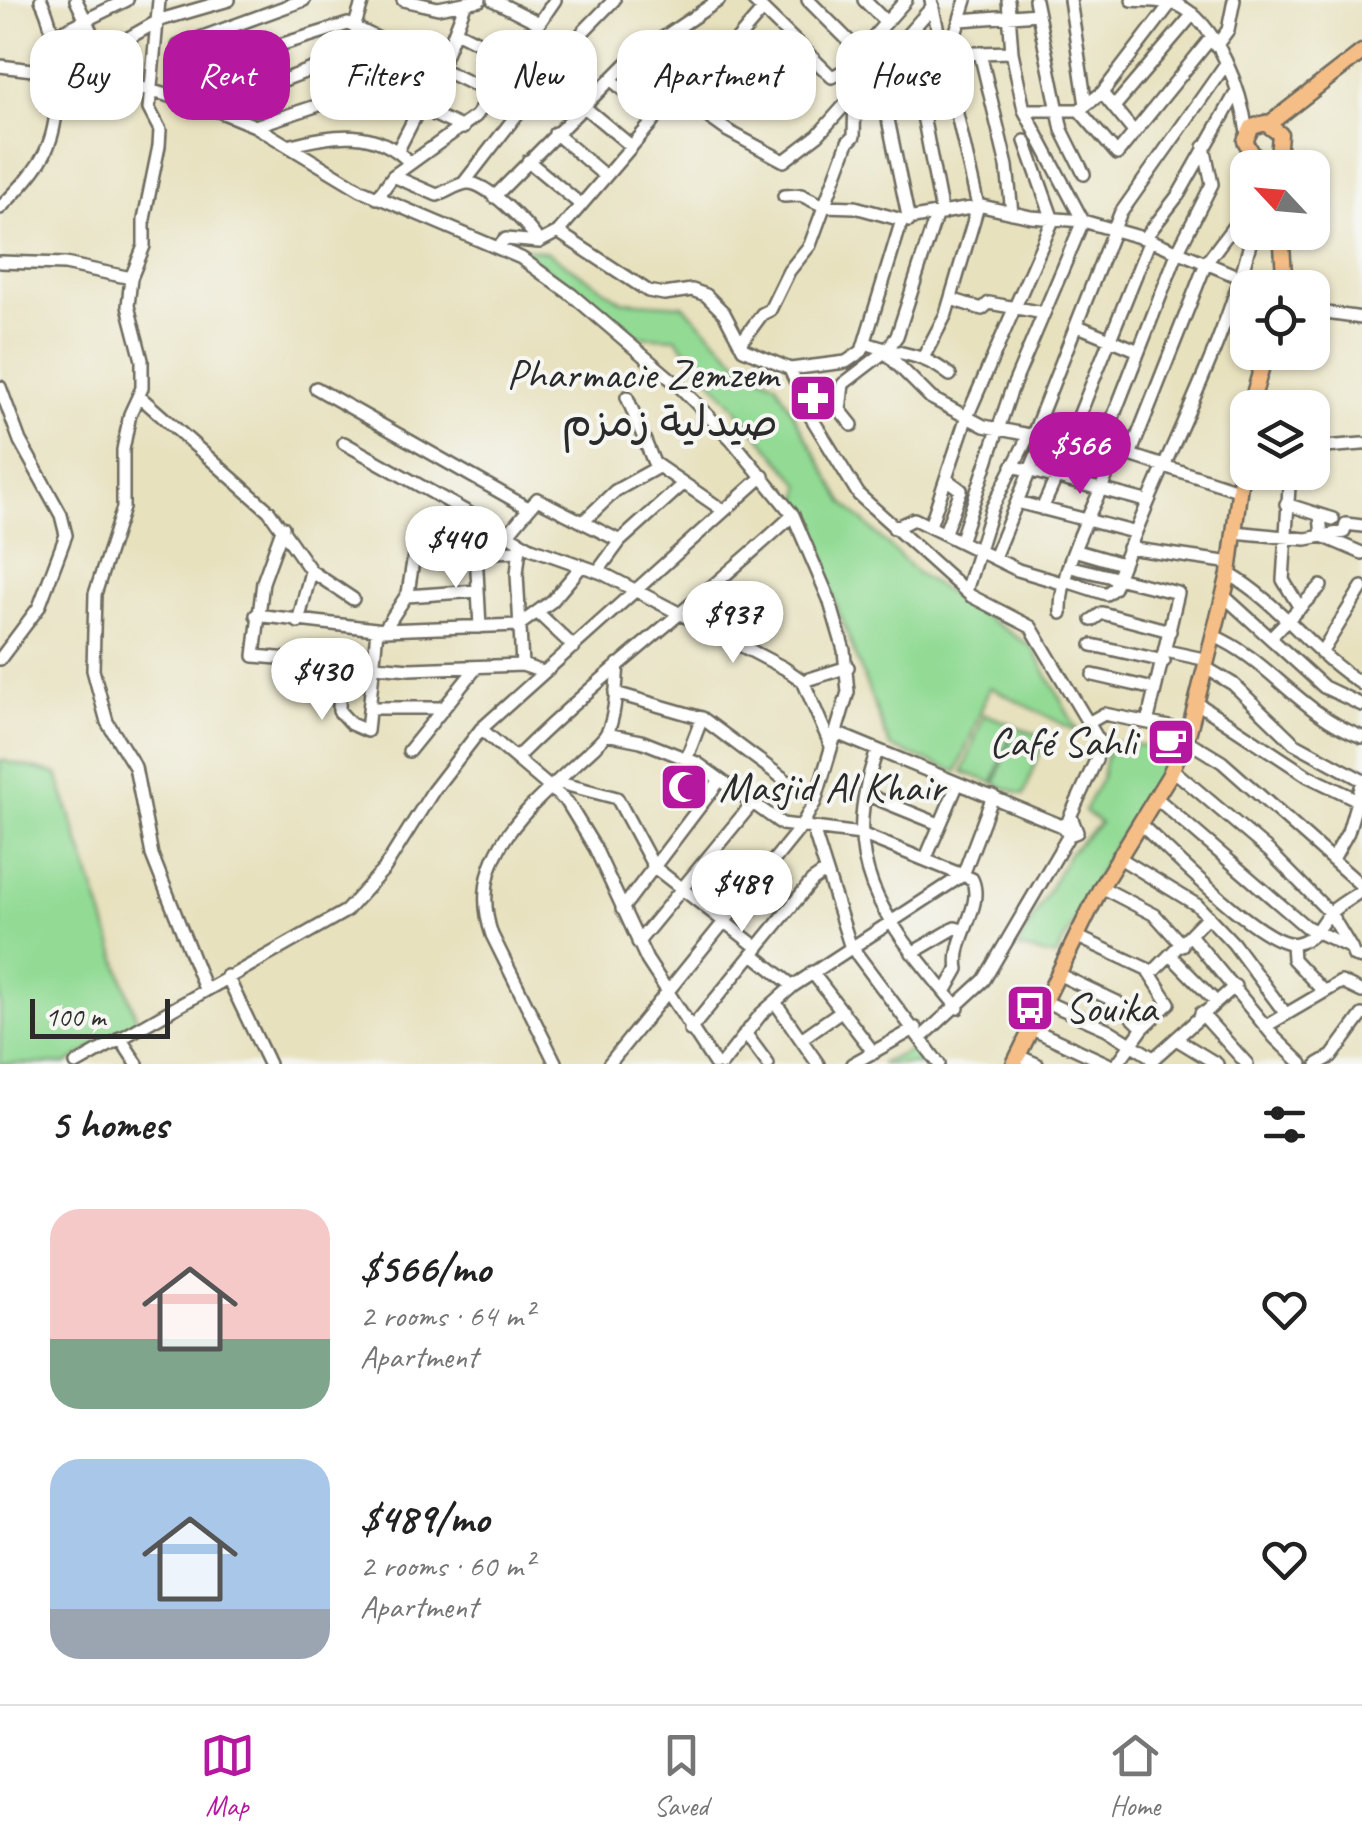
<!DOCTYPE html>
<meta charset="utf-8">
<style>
:root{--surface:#fff;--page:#f6f6f6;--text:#222;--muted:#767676;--line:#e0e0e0;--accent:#b5179e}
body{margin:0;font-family:Caveat,"Playpen Sans Arabic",sans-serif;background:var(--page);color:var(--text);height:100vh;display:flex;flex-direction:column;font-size:38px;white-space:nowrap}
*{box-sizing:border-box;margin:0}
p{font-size:32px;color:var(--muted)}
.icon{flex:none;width:55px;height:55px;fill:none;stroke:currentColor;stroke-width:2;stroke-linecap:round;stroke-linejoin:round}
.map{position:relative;height:1064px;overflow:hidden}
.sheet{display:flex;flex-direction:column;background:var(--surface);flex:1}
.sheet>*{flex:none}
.guide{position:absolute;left:30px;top:30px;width:1302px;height:90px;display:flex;gap:20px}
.needle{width:65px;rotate:296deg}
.tools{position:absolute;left:1230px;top:150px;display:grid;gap:20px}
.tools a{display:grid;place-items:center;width:100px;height:100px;border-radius:20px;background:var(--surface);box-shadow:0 2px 8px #0004;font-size:50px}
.scale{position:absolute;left:30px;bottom:25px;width:140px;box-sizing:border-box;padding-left:10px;border:5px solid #2b2b2b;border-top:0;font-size:28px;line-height:35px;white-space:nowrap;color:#2b2b2b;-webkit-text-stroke:8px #f6f6f2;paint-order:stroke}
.price{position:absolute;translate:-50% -85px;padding:0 22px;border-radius:35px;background:#fff;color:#222;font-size:32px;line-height:65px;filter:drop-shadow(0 2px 5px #0008)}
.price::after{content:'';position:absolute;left:50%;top:60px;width:30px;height:22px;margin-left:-15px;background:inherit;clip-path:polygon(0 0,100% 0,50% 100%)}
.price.current{background:var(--accent);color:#fff}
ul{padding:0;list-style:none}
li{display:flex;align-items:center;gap:30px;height:250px;padding:0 50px}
li span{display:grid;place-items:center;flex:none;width:280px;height:200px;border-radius:30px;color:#555}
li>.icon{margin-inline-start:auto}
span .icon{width:120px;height:120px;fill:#fffc;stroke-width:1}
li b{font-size:42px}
h2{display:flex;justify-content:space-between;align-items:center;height:120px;padding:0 50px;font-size:42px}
.pill{padding:0 35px;border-radius:30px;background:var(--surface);box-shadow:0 2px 8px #0004;font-size:35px;line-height:90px}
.pill.current{background:var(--accent);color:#fff}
.tabs{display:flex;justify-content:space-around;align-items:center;height:140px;border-top:2px solid var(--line);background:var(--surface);font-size:28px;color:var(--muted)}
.tabs a{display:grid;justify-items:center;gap:5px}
.tabs .current{color:var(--accent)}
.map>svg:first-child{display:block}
.green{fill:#93db95;stroke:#5f8360;stroke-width:2.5}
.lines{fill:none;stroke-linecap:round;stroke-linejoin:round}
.minor-casing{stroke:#6d6b5e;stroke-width:16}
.major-casing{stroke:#6d6b5e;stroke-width:19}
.minor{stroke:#fff;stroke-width:11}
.major{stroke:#f6be87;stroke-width:14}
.labels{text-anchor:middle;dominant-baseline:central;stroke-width:8;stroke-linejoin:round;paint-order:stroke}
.poi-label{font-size:42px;fill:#2b2b2b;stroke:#f6f6f2;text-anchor:end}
</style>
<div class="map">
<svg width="1362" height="1064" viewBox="0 0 1362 1064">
<rect width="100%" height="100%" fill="#f6f6f2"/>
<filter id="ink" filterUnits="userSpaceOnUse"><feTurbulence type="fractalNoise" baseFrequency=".01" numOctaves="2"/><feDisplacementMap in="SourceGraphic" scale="20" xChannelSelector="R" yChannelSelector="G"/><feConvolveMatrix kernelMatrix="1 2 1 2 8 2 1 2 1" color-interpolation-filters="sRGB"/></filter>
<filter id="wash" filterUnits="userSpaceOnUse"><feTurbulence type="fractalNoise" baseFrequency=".0048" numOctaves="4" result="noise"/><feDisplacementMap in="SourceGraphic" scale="40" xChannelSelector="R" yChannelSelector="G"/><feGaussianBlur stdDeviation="2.25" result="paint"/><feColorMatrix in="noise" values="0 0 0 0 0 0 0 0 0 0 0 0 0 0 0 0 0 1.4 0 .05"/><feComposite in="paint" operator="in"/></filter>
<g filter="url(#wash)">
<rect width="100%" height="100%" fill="#e7e1be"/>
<path class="green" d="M517,247L547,252L622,301L683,305L742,365L776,383L843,502L917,573L1032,647L1078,732L990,687L957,772L890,747L799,506L801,485L676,338L634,336Z
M984,714L1014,725L993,783L963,772Z
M1016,727L1045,737L1024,795L995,784Z
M1109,742L1175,749L1106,859L1056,957L1017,948L1069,853L1100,823L1084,811L1102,777Z
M0,760L57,774L137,1021L66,1064H0Z
M915,1048L928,1064H880Z"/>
</g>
<g filter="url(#ink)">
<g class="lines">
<g class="minor-casing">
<path id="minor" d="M76,0L114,80
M159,0L149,109L160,130L159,146L144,219V246L131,278L128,306L142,360V388L130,414L123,450V508L95,594L93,670L107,722L135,767L152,855L205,989
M363,0L355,25L367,48L374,87
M403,0L438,8L480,0
M493,0L537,22
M753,0L832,77L843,71L906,0
M808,0L860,52
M864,0L886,22
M1035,0L1062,130L1084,174
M1070,0L1086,105
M1132,0C1147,1 1164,0 1178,5C1218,23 1242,93 1247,133
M961,20L1037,14
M456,31L512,59
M672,32L709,70
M51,37L127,0
M908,38L942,214
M178,46L304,0
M1216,46L1228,30L1234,0
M102,53L160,20L229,0
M980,53L1007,166L1012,213
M944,54L952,44L966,0
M637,55L683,91
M0,66L114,80L211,108L255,126L361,190L521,258L572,295L679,386L732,440L793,515L829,599L844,650L848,692L815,802L800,828L609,1064
M883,68L944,54L1012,52
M440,69L465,5
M878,71L909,221
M175,77L348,24L491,93
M611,79L655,119
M1102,93L1134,132
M679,96L728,131L784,161L818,135L933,6
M409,104L431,65
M583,106L630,145
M1114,107L1193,14
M211,108L367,48
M1024,110H1079L1102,93L1171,3
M1079,110L1117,154L1211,38
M255,126L374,87L463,128
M555,133L604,175
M291,145C334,134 376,127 410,163
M398,150L419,109
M528,161L580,204
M393,176L437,195C447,192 457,184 467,183C486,181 529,226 539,242
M463,184L574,41L614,0
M784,196L801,195L824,206L855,207L902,220L982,206L1031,217L1083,221L1150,240L1266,288
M494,197L630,60L719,0
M377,198L393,176L476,116L555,0
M0,208C16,192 40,168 48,146C63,110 59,35 41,0
M558,232L648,291L664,294L692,290L706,295L724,313L743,349L790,369L811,417L859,495L971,596L1031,627L1099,741L1096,760L1069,819
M1145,238L1179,194L1236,93
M498,247L506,239L539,242L558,232L655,119L723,56L761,12
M0,262L65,264L131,278
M951,299L982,309L989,303L1044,313
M1312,311L1362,318
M1078,326L1139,351
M866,343C900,356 920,351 950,375
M740,344L762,314L770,310L789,271L810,245L848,142L854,136L855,96
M885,352L931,398L984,426L1130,455L1238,490
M924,356L946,314L978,206L931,0
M790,369L846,362L862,351L902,220
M0,387L20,441L61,515L66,535L39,607L0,659
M316,388L528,508
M139,396L269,511L311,571L353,599
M627,397L654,463L724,511
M852,425L840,410L843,384L886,351L897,336L936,216
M1032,437L1120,214L1225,65
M344,443L531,548L602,573L784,668L803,681L831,746
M1068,443L1150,240
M1101,448L1178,251L1212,184L1204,147
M1312,448L1362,444
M1130,455L1206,263L1248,207
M1012,466L1146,501
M1290,472L1283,580L1300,608
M1017,502L1133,532
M1286,504L1333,519
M1042,509L1055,480
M1320,516L1322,536L1362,553
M584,521L615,491L658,467
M930,526L966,419L1053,220L1025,141
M283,527L263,582L254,656L410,669L522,665L543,672
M894,528L914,519L1018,570L1065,584
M945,532L961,490L946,479
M1234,532L1306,539L1344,532L1346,524L1362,526
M507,535L537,499L620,541
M961,539L1011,391L1083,221L1024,110L1012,52L1008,0
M520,547L517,574L522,665
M1128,548L1231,563
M1077,551L1122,564
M476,552L480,627
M995,555L1043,439
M1071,567L1178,593L1148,719
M598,571L620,541L682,485
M1229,574C1280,603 1312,653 1362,684
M1066,581L1106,594L1114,588C1156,469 1223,356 1253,232
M966,591L992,508L1028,437
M407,596L477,591
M1224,596L1324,687L1362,705
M538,613L574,647
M1061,613C1059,561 1100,500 1116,452
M256,615L384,630L519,625L552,601L580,568
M1092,620L1102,613L1170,631
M298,622L311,571
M384,630L408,593L414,555L519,551
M1214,636C1271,661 1298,712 1362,737
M1271,637L1321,586
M1092,645L1164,661
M1166,651L1208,660
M1321,653L1362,587
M340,665L339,711L351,724L367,731L377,630
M1206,668L1233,684L1294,743L1362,780
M1093,675L1154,689
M803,681L848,667
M615,693L702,718L815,802
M1197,703L1308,776L1362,802
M372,708H442
M1090,722L1104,714L1189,731
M481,729L567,802L595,848L647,960L715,1064
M836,733L1062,826
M606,734L641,741L697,763L782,824L861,834L972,879C985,907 952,938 958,969L945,992
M1186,740L1222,762L1362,886
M409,751L476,668
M877,751C834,869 888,923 958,1008
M687,757L702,718
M516,758C604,671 703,599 793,515
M1172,769L1269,851L1330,913L1351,948
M556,782L617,798L654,867L758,948
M865,794L939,824
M1155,797L1305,926L1351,948L1354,956L1362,958
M1139,823C1165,846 1266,951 1297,943C1317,938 1318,925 1330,913C1339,904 1352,898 1362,890
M814,832L850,945L939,1064
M1118,857L1197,905L1233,943L1285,1013
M1333,859L1348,832L1362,784
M925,860L958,783
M1101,887L1155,915L1182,945
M622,909L720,780
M1191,936L1275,1038L1302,1064
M1078,937L1147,969L1169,1003L1143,1028L1117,1064
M638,942L751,805
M1292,944L1293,959L1323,991
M912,953L955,928L963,930
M754,955L793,986
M1171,956L1215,1001
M812,972L874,1053
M1152,973L1208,916
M1060,975L1117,1002L1143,1028
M227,976L269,1064
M775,1002L818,1064
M1046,1002L1107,1029L1153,1058
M1201,1013L1247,1064
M1266,1026L1341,982L1362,992
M1032,1029L1108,1064
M690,1030L812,881L825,872
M745,1033L768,1064
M922,1037L984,980L1069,835L1077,832L1072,819L1062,826L1069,835
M120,1038L137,1064
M801,1039L841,1011
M1176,1039L1217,1064
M1018,1056L1037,1064
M1152,1060L1235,986
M76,1064L346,911L384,869L433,791L481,729L763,476
M556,1064L492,935C465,857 528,809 579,761C587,753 601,743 607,733C616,715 616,685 618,664
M722,1064L761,1014L793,986L963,875L993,796
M852,1064L916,1028
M1318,1064L1332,1056L1362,1015"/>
</g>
<g class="major-casing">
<path id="major" d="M1269,124L1362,52
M1261,168L1245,141L1252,127L1265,123L1280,134L1277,168
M1281,232L1285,288
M1250,408L1266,352
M1014,1064L1101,887L1169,776L1189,731L1229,574L1248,419"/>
</g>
<use href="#minor" class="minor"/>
<use href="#major" class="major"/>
</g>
</g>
<defs>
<g id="pharmacy-square" transform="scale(2.5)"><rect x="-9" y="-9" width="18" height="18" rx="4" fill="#b5179e" stroke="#f6f6f2"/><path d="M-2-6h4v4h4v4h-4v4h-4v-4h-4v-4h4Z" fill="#fff"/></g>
<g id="cafe-square" transform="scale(2.5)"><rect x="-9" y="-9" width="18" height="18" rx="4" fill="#b5179e" stroke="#f6f6f2"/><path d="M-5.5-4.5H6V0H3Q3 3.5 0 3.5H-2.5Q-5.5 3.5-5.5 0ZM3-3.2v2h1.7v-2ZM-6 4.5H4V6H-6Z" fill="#fff"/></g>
<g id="mosque-square" transform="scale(2.5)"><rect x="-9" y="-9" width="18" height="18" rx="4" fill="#b5179e" stroke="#f6f6f2"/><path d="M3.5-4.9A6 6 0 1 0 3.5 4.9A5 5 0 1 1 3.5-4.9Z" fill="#fff"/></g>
<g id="bus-square" transform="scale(2.5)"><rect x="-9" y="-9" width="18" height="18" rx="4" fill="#b5179e" stroke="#f6f6f2"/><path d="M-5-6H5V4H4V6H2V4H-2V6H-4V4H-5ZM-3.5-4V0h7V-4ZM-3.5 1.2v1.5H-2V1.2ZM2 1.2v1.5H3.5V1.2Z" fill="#fff"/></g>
</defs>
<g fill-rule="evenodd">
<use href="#pharmacy-square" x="813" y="398"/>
<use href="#cafe-square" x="1171" y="742"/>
<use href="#mosque-square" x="684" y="787"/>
<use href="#bus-square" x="1030" y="1008"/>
</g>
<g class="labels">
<g class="poi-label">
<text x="778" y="374">Pharmacie Zemzem<tspan x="778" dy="48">صيدلية زمزم</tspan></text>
<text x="1136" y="742">Café Sahli</text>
<text x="719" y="787" text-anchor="start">Masjid Al Khair</text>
<text x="1065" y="1008" text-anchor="start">Souika</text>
</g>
</g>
</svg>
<div class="tools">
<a><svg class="needle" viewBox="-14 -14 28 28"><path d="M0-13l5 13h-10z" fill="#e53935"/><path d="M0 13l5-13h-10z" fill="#767676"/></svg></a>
<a><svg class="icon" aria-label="locate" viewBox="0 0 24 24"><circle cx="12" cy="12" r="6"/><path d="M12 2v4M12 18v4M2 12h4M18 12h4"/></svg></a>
<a><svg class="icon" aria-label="layers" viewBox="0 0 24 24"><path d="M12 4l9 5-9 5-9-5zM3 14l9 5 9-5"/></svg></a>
</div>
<div class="scale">100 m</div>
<b class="price current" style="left:1080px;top:497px">$566</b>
<b class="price" style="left:456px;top:591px">$440</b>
<b class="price" style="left:733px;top:666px">$937</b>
<b class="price" style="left:322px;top:723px">$430</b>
<b class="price" style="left:742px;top:935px">$489</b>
<div class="guide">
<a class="pill">Buy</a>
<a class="pill current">Rent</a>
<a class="pill">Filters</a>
<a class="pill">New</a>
<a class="pill">Apartment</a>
<a class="pill">House</a>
</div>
</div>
<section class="sheet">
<h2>5 homes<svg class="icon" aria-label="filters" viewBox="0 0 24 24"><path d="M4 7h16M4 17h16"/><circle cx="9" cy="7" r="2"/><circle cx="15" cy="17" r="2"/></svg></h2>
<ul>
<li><span style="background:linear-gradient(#f6c9c9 65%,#7fa58c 0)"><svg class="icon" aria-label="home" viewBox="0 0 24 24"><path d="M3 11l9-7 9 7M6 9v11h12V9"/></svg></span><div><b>$566/mo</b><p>2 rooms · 64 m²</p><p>Apartment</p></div><svg class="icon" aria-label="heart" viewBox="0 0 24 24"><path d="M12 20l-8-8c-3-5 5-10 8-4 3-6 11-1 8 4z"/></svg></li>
<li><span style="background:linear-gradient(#a9c7e8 75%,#9aa5b1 0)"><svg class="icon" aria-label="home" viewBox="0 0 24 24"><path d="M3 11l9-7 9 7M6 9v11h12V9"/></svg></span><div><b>$489/mo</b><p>2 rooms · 60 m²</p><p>Apartment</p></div><svg class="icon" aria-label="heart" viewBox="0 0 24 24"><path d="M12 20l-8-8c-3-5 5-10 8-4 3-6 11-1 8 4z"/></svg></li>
</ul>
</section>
<nav class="tabs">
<a class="current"><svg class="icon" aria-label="map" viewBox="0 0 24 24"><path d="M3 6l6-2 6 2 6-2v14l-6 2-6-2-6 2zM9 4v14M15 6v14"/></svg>Map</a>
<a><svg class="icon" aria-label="saved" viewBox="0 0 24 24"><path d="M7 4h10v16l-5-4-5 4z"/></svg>Saved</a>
<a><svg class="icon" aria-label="home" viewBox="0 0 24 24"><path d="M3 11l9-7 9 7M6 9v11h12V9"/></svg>Home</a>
</nav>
